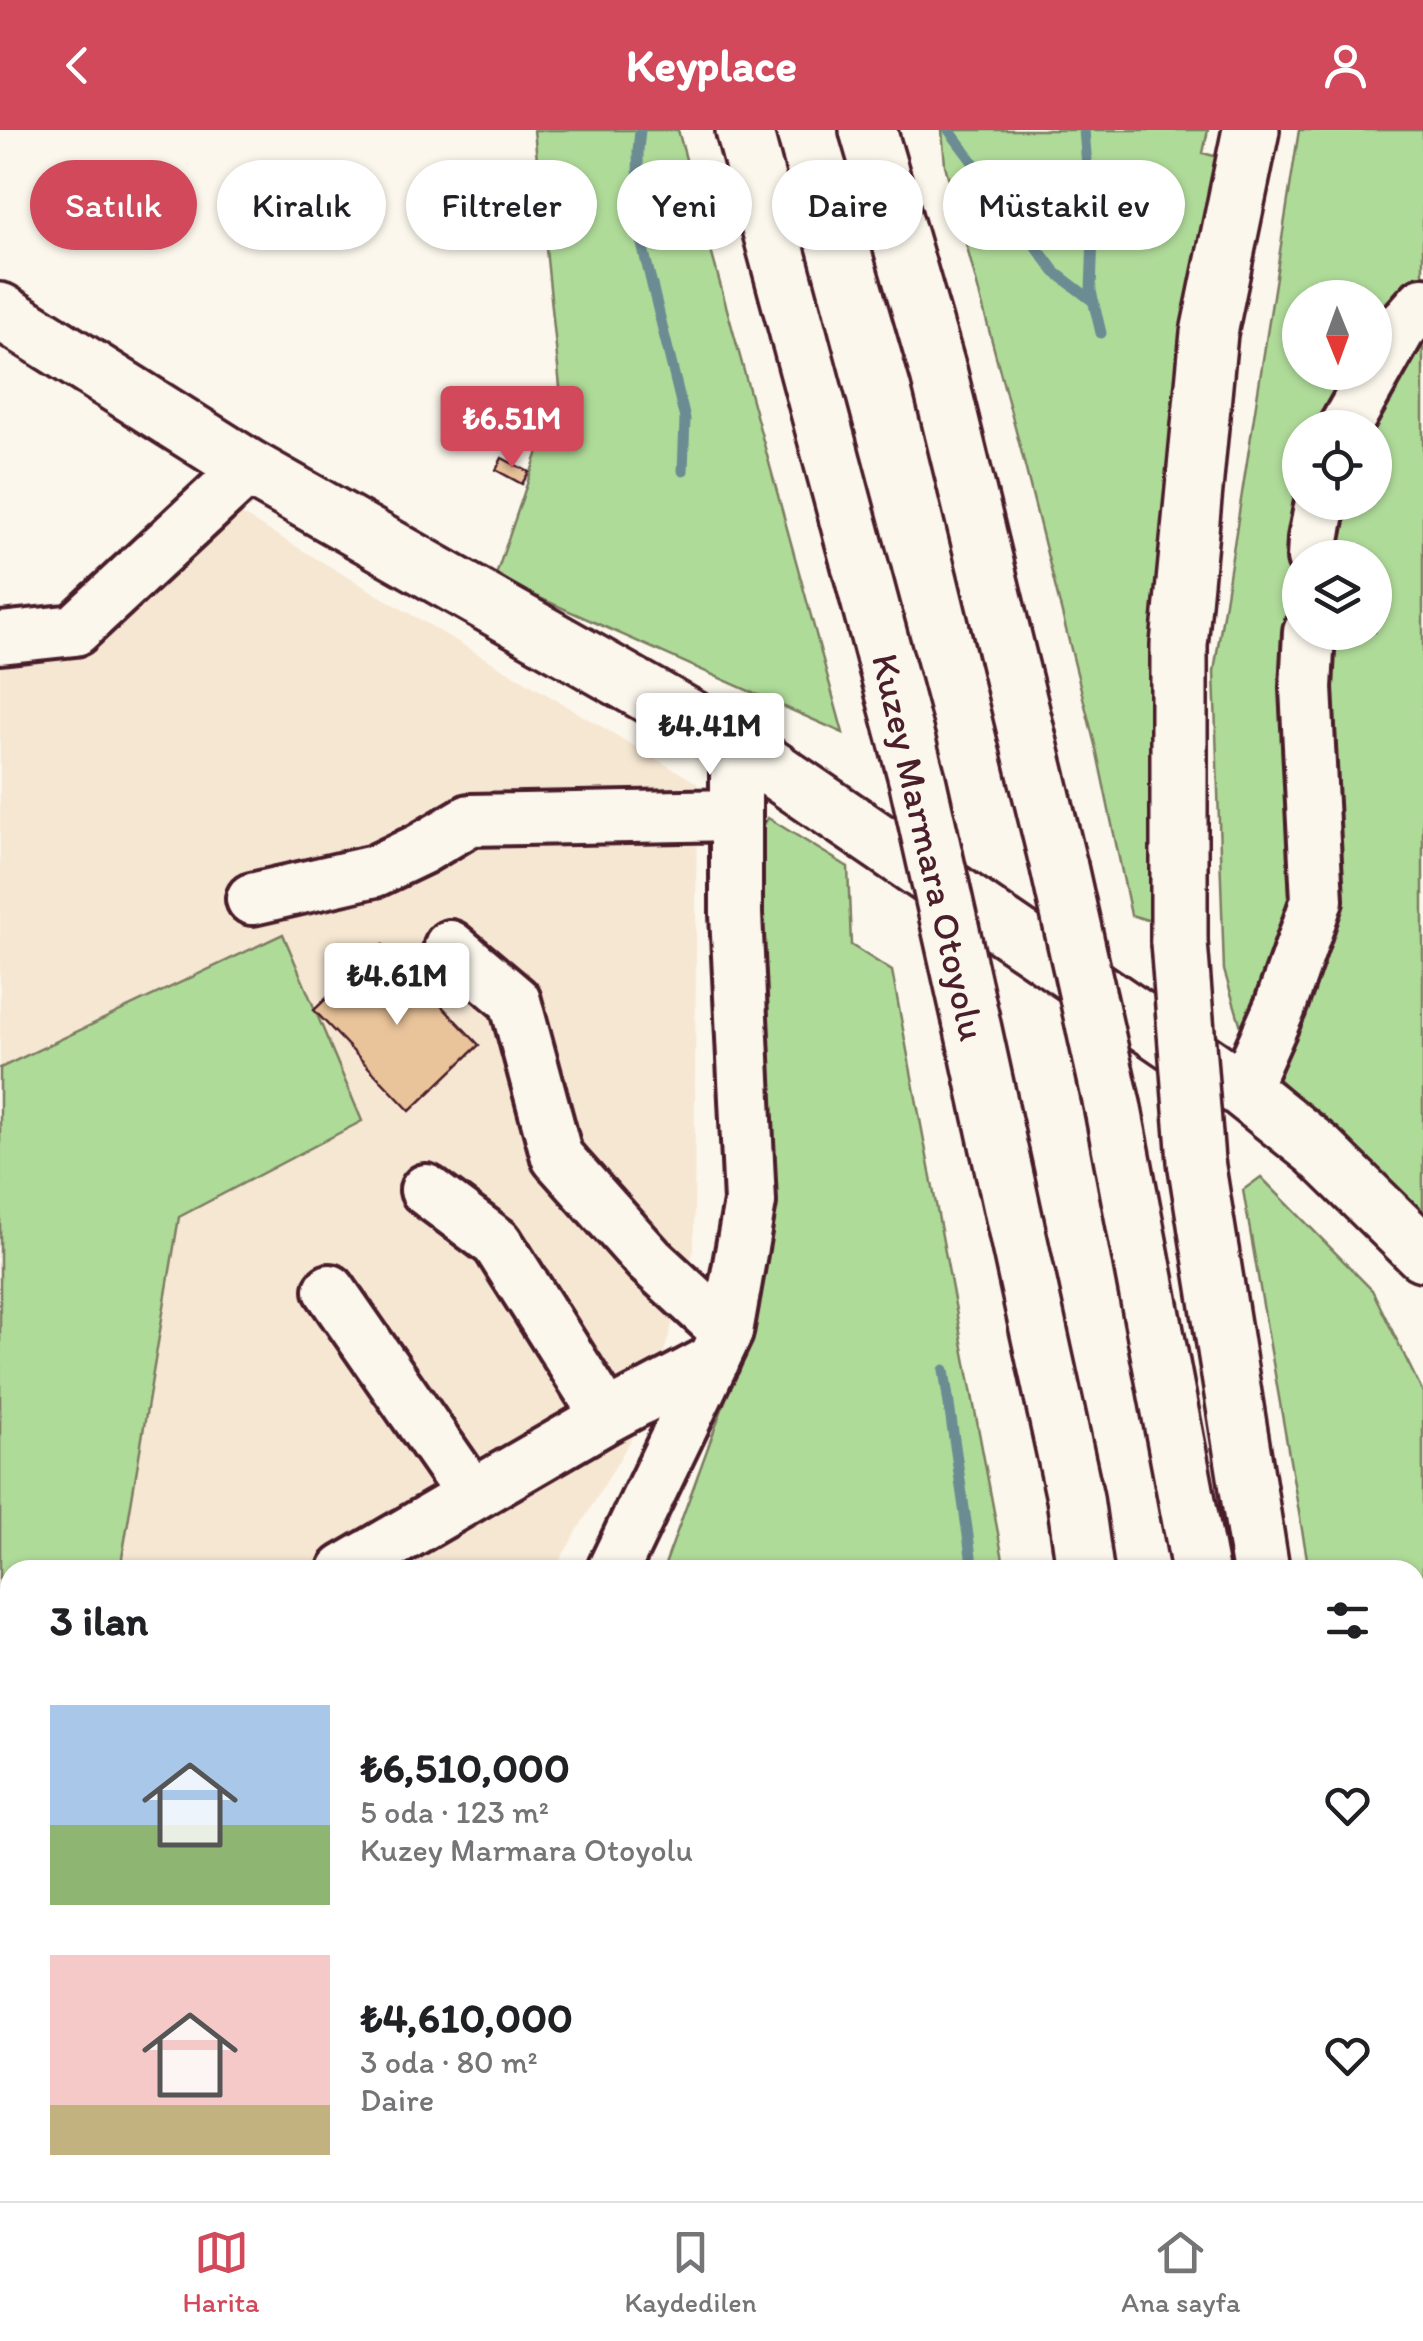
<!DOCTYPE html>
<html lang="tr">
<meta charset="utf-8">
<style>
:root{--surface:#fff;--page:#f2f2f2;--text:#202124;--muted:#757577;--line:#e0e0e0;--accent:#d1495b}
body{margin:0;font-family:Itim,sans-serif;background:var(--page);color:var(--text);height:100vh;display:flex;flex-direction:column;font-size:38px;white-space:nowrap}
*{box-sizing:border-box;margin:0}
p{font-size:32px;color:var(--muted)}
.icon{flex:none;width:55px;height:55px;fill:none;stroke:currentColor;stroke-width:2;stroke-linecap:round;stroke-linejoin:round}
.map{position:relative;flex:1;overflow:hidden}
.side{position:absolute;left:0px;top:1430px;width:1425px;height:642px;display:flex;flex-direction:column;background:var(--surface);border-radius:30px 30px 0 0;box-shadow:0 2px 8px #0004}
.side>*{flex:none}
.hud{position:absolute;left:30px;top:30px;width:1365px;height:90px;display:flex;gap:20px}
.needle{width:65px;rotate:179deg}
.fabs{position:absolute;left:1282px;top:150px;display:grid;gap:20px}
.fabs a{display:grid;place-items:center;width:110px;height:110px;border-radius:50%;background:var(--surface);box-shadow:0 2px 8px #0004;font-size:50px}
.price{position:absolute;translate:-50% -85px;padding:0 22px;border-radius:10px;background:#fff;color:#222;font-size:32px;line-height:65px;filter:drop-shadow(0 2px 5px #0008)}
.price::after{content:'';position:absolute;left:50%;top:60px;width:30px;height:22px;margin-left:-15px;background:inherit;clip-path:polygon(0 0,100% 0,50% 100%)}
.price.on{background:var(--accent);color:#fff}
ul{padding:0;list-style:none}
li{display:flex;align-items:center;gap:30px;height:250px;padding:0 50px}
li span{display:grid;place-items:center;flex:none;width:280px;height:200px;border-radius:0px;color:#555}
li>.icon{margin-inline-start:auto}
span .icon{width:120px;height:120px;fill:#fffc;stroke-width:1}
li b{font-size:42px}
h2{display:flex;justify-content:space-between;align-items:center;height:120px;padding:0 50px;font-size:42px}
.pill{padding:0 35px;border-radius:45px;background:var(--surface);box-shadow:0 2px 8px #0004;font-size:35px;line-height:90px}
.pill.on{background:var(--accent);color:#fff}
header{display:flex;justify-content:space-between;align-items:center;height:130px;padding:0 50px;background:var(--accent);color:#fff;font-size:45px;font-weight:800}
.menu{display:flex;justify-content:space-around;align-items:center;height:140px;border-top:2px solid var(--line);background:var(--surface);font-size:28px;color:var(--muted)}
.menu a{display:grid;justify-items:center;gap:5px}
.menu .on{color:var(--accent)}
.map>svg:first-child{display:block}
.built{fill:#f6e7d3}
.green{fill:#afdb99;stroke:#7c7d62;stroke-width:2.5;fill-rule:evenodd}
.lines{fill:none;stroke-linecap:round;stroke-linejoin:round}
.stream{stroke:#6c8c93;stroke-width:11}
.building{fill:#e9c39a;stroke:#4a1f2b;stroke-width:2.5}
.minor-casing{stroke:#4a1f2b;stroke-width:58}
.major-casing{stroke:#4a1f2b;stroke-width:62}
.highway-casing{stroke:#4a1f2b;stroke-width:62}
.minor{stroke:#fbf7ec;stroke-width:50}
.major{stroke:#fbf7ec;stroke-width:55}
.highway{stroke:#fbf7ec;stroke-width:55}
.highway-bridge-casing{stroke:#4a1f2b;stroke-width:62;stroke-linecap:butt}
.highway-bridge{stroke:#fbf7ec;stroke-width:55}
.labels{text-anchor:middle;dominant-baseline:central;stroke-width:8;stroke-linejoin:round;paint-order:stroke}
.street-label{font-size:38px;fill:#4a1f2b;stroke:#fbf7ec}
</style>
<header><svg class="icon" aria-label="back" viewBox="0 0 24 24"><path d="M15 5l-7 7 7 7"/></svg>Keyplace<svg class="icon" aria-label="person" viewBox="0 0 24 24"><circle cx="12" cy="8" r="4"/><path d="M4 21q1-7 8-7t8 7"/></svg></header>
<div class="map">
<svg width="1423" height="2071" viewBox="0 0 1423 2071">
<rect width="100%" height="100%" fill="#fbf7ec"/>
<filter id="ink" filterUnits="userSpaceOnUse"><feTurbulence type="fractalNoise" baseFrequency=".01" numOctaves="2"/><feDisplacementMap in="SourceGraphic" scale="20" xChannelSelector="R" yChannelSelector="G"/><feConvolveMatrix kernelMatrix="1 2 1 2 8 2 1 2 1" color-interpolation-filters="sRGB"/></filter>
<g filter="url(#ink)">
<path class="built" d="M224,374L697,653L694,1119L646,1284L554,1440H120L179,1086L361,992L282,804L0,938V506L55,522Z
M676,2062L678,2071H60L59,2063Z"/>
<path class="green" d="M534,0H678L843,603L495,448L560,257Z
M942,0H1208L1203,23L1218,27L1154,792L1131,785L1097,623L1021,320L945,35Z
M1299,0H1423V1098L1354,1020L1248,920L1224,840L1214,542ZM1300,168H1375V242H1300ZM1300,298H1375V372H1300ZM1300,428H1375V502H1300Z
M768,688L848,737L851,815L892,841L1005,1440H663L751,1200L772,981L741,734Z
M283,804L362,991L179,1087L120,1440H10V2062L40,2063L42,2071H0V938Z
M1261,1047L1372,1160L1423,1263V2071H1403L1402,2063L1415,2062V1440H1309L1243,1060Z
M295,2063H438L439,2071H296Z
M1118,2063L1119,2071H759L757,2063Z"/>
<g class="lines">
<path class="stream" d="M640,0L638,21L639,102L685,289L683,341
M949,0L1055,142L1094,172
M1084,0L1093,106L1091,161L1101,203
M944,1240L973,1440
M1047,2071V2062"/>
</g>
<path class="building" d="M502,328L529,342L522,354L496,340Z
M383,815L479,915L410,981L314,880Z
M125,2062H211L212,2071H126Z
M557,2062H626L627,2071H558Z"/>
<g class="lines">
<g class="minor-casing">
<path id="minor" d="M1344,298L1400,199L1423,173
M1313,428L1314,409L1321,372
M0,508L75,500L249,338
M252,769L375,741L421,719L470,690L736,685
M450,816L515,871L557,1027L649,1130L727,1202
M1243,960L1280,877L1317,770L1306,558L1309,502
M426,1060L497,1113L607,1287
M330,1160L472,1365
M344,1440L607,1287L714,1230
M613,1440L727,1202L750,1072L736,784V614
M0,1564L10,1556
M233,2062L234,2071
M511,2062L512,2071
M703,2062L705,2071"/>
</g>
<g class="major-casing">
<path id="major" d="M0,181L249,338L736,614L1243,960L1318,1020L1423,1123"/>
</g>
<g class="highway-casing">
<path id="highway" d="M744,0L917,649
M868,0L939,244L1059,737
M1179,812V515L1209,203L1251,0
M971,890L1075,1368L1085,1440
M1113,979L1200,1440
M1196,1031L1261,1440
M1178,2062L1179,2071
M1304,2062L1305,2071
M1365,2062L1367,2071"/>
</g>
<use href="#minor" class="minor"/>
<use href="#major" class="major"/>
<use href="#highway" class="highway"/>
<g class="highway-bridge-casing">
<path id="highway-bridge" d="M917,649L971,890
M1059,737L1113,979
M1179,812L1196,1031"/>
</g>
<use href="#highway-bridge" class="highway-bridge"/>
</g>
</g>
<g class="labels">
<g class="street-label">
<text transform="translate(929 717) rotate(77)">Kuzey Marmara Otoyolu</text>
</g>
</g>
</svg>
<div class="fabs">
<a><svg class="needle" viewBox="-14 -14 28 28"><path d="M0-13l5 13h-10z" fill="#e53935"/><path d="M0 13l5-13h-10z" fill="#757577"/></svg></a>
<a><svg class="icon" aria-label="locate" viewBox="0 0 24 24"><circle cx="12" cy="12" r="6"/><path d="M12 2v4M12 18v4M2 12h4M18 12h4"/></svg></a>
<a><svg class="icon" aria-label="layers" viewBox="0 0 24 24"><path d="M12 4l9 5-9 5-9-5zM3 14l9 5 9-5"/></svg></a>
</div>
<b class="price on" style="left:512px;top:341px">₺6.51M</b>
<b class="price" style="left:710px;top:648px">₺4.41M</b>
<b class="price" style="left:397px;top:898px">₺4.61M</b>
<div class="hud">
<a class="pill on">Satılık</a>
<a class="pill">Kiralık</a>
<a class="pill">Filtreler</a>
<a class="pill">Yeni</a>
<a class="pill">Daire</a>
<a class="pill">Müstakil ev</a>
</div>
<section class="side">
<h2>3 ilan<svg class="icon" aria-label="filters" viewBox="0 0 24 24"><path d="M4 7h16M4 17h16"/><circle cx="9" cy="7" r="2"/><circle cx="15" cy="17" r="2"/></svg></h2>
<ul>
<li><span style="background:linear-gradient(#a9c7e8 60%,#8fb573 0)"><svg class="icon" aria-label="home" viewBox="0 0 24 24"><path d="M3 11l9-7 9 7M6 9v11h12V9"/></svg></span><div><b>₺6,510,000</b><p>5 oda · 123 m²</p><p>Kuzey Marmara Otoyolu</p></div><svg class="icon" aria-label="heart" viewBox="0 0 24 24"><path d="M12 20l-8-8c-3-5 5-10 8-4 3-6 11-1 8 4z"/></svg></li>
<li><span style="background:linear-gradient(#f6c9c9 75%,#c2b280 0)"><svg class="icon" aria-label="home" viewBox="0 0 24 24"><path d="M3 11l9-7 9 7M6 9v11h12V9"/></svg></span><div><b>₺4,610,000</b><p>3 oda · 80 m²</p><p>Daire</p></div><svg class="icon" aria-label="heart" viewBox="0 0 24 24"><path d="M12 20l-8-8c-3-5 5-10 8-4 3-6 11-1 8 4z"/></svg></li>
</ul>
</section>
</div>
<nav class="menu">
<a class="on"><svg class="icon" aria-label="map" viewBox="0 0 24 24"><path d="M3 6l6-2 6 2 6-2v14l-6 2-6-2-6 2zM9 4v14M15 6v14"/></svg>Harita</a>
<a><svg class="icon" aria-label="saved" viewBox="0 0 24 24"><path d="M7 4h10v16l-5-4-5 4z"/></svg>Kaydedilen</a>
<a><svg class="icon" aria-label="home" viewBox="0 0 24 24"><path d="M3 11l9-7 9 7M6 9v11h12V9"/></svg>Ana sayfa</a>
</nav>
